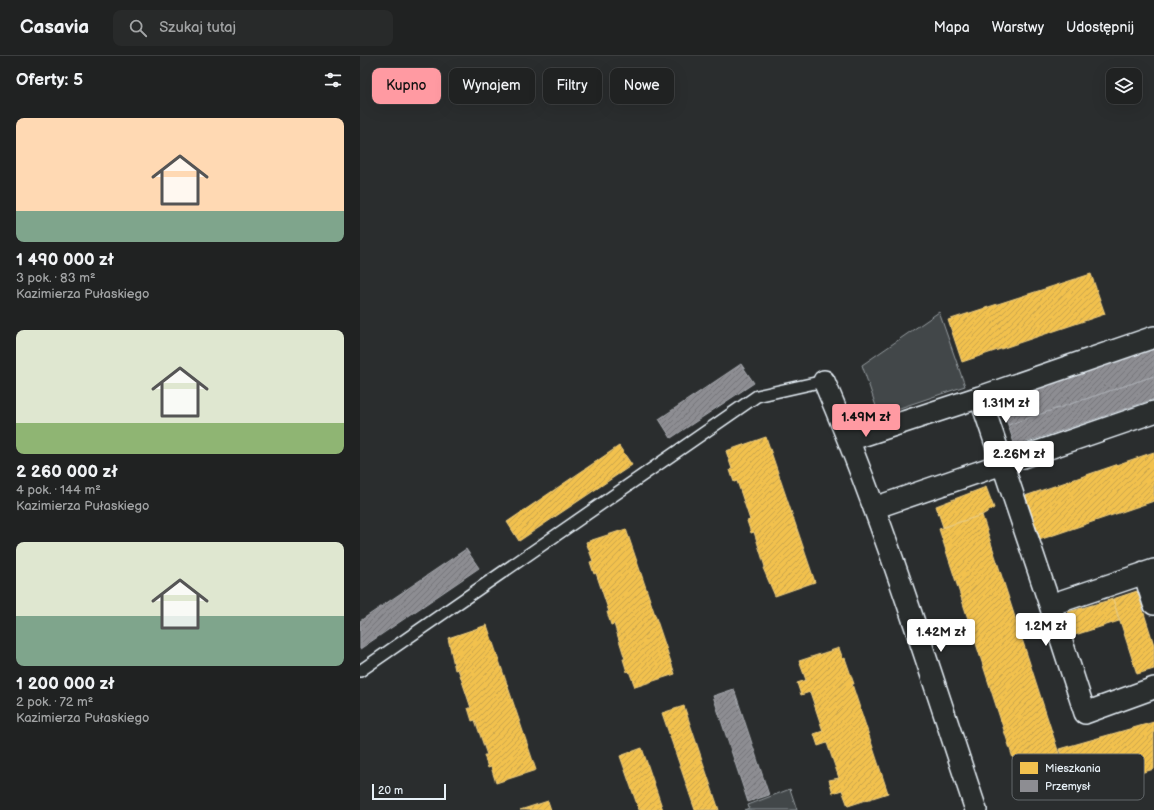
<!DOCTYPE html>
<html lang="pl">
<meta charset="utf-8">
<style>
:root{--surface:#202222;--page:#282a2a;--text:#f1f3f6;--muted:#a2a4a5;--line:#3d3f40;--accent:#ff9aa2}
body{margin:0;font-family:"Balsamiq Sans",sans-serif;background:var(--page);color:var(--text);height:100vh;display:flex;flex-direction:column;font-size:15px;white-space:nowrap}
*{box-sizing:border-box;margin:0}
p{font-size:13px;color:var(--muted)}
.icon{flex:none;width:22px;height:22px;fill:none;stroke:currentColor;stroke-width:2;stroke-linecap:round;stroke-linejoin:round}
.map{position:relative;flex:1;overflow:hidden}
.side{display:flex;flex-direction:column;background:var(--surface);width:360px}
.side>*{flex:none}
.hud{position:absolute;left:12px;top:12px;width:380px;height:36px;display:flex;gap:8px}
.buttons{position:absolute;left:746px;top:12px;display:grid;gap:8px}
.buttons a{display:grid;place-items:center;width:36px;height:36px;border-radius:8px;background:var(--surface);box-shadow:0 4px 16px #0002,0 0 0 1px var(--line);font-size:20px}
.scale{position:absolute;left:12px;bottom:10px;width:74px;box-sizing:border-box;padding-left:4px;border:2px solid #e8f1f8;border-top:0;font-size:11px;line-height:14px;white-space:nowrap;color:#e8f1f8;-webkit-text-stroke:3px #2a2d2e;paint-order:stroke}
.price{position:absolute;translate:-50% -34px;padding:0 9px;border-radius:4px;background:#fff;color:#222;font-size:13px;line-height:26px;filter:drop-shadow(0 1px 2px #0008)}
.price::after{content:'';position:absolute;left:50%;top:24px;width:12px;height:9px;margin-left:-6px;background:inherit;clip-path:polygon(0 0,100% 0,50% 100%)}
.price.selected{background:var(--accent);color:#111}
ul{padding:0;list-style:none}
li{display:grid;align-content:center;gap:8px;height:212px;padding:0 16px}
li span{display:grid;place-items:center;height:124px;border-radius:8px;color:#555}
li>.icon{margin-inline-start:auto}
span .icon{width:72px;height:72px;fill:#fffc;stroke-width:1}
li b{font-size:17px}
h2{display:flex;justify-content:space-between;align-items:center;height:48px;padding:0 16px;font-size:17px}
.pill{padding:0 14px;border-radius:8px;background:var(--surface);box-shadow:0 4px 16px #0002,0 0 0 1px var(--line);font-size:14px;line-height:36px}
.pill.selected{background:var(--accent);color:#111}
header{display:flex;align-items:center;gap:24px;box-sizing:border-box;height:56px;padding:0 20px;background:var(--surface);border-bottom:1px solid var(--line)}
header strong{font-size:19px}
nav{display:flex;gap:22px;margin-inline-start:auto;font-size:14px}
.search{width:280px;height:36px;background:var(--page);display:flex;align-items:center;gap:10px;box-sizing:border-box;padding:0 14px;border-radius:8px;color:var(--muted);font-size:15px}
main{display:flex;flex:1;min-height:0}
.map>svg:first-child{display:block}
.park{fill:#424648;stroke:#959ca0}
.homes{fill:url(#homes-hatch);stroke:#efcf81}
.industry{fill:url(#industry-hatch);stroke:#a8abb1}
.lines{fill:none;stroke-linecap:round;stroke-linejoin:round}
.lane-casing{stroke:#e8f1f8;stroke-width:14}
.street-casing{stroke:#e8f1f8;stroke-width:24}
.lane{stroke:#2a2d2e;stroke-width:11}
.street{stroke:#2a2d2e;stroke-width:21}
.key{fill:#2a2d2e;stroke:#63686b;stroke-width:1}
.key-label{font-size:11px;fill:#e8f1f8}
</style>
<header>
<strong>Casavia</strong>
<div class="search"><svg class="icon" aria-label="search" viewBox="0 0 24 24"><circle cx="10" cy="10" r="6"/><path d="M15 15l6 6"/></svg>Szukaj tutaj</div>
<nav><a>Mapa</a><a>Warstwy</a><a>Udostępnij</a></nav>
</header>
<main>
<section class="side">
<h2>Oferty: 5<svg class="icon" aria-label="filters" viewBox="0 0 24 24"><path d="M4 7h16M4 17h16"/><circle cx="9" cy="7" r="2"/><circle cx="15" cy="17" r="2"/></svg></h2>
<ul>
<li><span style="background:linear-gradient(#ffd9b3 75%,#7fa58c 0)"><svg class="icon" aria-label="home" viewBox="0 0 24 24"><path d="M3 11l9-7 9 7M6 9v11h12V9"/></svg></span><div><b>1 490 000 zł</b><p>3 pok. · 83 m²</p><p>Kazimierza Pułaskiego</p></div></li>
<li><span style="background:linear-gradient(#dfe7d0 75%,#8fb573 0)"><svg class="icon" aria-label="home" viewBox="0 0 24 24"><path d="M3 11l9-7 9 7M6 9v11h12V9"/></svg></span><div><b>2 260 000 zł</b><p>4 pok. · 144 m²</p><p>Kazimierza Pułaskiego</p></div></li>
<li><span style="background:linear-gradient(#dfe7d0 60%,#7fa58c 0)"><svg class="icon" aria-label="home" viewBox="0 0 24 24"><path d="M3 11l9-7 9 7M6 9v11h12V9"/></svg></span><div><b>1 200 000 zł</b><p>2 pok. · 72 m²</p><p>Kazimierza Pułaskiego</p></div></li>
</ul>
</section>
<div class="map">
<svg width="794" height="754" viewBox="0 0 794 754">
<defs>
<pattern id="homes-hatch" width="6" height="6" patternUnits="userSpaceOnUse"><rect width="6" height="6" fill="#f2c14e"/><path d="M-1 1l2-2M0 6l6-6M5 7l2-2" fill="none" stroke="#c7a34d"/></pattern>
<pattern id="industry-hatch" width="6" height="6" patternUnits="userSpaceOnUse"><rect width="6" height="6" fill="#8d8d92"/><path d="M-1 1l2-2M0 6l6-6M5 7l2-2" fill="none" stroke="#747579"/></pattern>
</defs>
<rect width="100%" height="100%" fill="#2a2d2e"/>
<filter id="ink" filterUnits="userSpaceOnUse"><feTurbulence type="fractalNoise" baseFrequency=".025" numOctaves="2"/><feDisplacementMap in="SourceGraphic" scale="8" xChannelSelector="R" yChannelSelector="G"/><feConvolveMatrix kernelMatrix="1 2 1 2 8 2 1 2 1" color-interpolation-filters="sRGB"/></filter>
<g filter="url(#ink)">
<path class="park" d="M579,256L605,330L519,359L502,309Z
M430,733L437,754H384L389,752L388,749Z"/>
<path class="homes" d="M731,218L745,258L602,306L588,264Z
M406,381L455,526L415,540L403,512L405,511L394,476L391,477L387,465L390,464L377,425L374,426L370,414L372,413L366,395Z
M259,390L272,409L159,485L147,466Z
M794,396V445L679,484L665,440Z
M626,431L634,452L622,459L583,471L576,450Z
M622,459L703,710L660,724L579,473Z
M266,473L315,618L275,631L269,615L267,616L263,603H265L254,568L251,569L247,556H249L236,517L234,518L230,506L233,505L226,486Z
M777,535L794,589V613L777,618L753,543Z
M753,543L759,565L715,579L708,556Z
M127,569L176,714L136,727L131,711L128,712L124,699H127L115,664L112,665L108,652H111L98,613L95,614L88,582Z
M479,592L483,603L485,602L494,628H492L528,737L488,750L482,734L473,737L469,724L479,722L467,687L458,690L454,678L463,675L450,636L441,639L437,627L446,624L439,605Z
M324,650L359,754H335L302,657Z
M794,666V713L712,737L699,693Z
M282,692L303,754H279L260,700Z
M188,745L191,754H160Z"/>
<path class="industry" d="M794,293V320L648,369L638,344Z
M381,308L394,327L311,382L299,363Z
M794,320V343L655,390L648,369Z
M106,493L119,512L0,593V565Z
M374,633L409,739L388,746L353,640Z"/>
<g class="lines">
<g class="lane-casing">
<path id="lane" d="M0,615L397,340L464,325"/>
</g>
<g class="street-casing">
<path id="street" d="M464,325C524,465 568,610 616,754
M489,384L620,341
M514,452L794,356
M794,514L690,549L725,657L794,632
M784,517L794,548
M690,549L620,341L794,281"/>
</g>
<use href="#lane" class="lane"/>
<use href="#street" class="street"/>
</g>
</g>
<rect x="652" y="698" width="132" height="46" rx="6" class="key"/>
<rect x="660" y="706" width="18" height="12" fill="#f2c14e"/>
<rect x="660" y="724" width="18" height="12" fill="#8d8d92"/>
<g class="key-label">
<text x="685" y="716">Mieszkania</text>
<text x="685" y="734">Przemysł</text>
</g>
</svg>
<div class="buttons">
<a><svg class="icon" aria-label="layers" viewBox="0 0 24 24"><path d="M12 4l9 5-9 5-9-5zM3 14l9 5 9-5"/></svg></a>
</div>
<div class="scale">20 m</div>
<b class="price" style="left:646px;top:368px">1.31M zł</b>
<b class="price selected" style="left:506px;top:382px">1.49M zł</b>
<b class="price" style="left:659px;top:419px">2.26M zł</b>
<b class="price" style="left:686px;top:591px">1.2M zł</b>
<b class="price" style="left:581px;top:597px">1.42M zł</b>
<div class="hud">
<a class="pill selected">Kupno</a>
<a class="pill">Wynajem</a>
<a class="pill">Filtry</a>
<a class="pill">Nowe</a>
</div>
</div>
</main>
